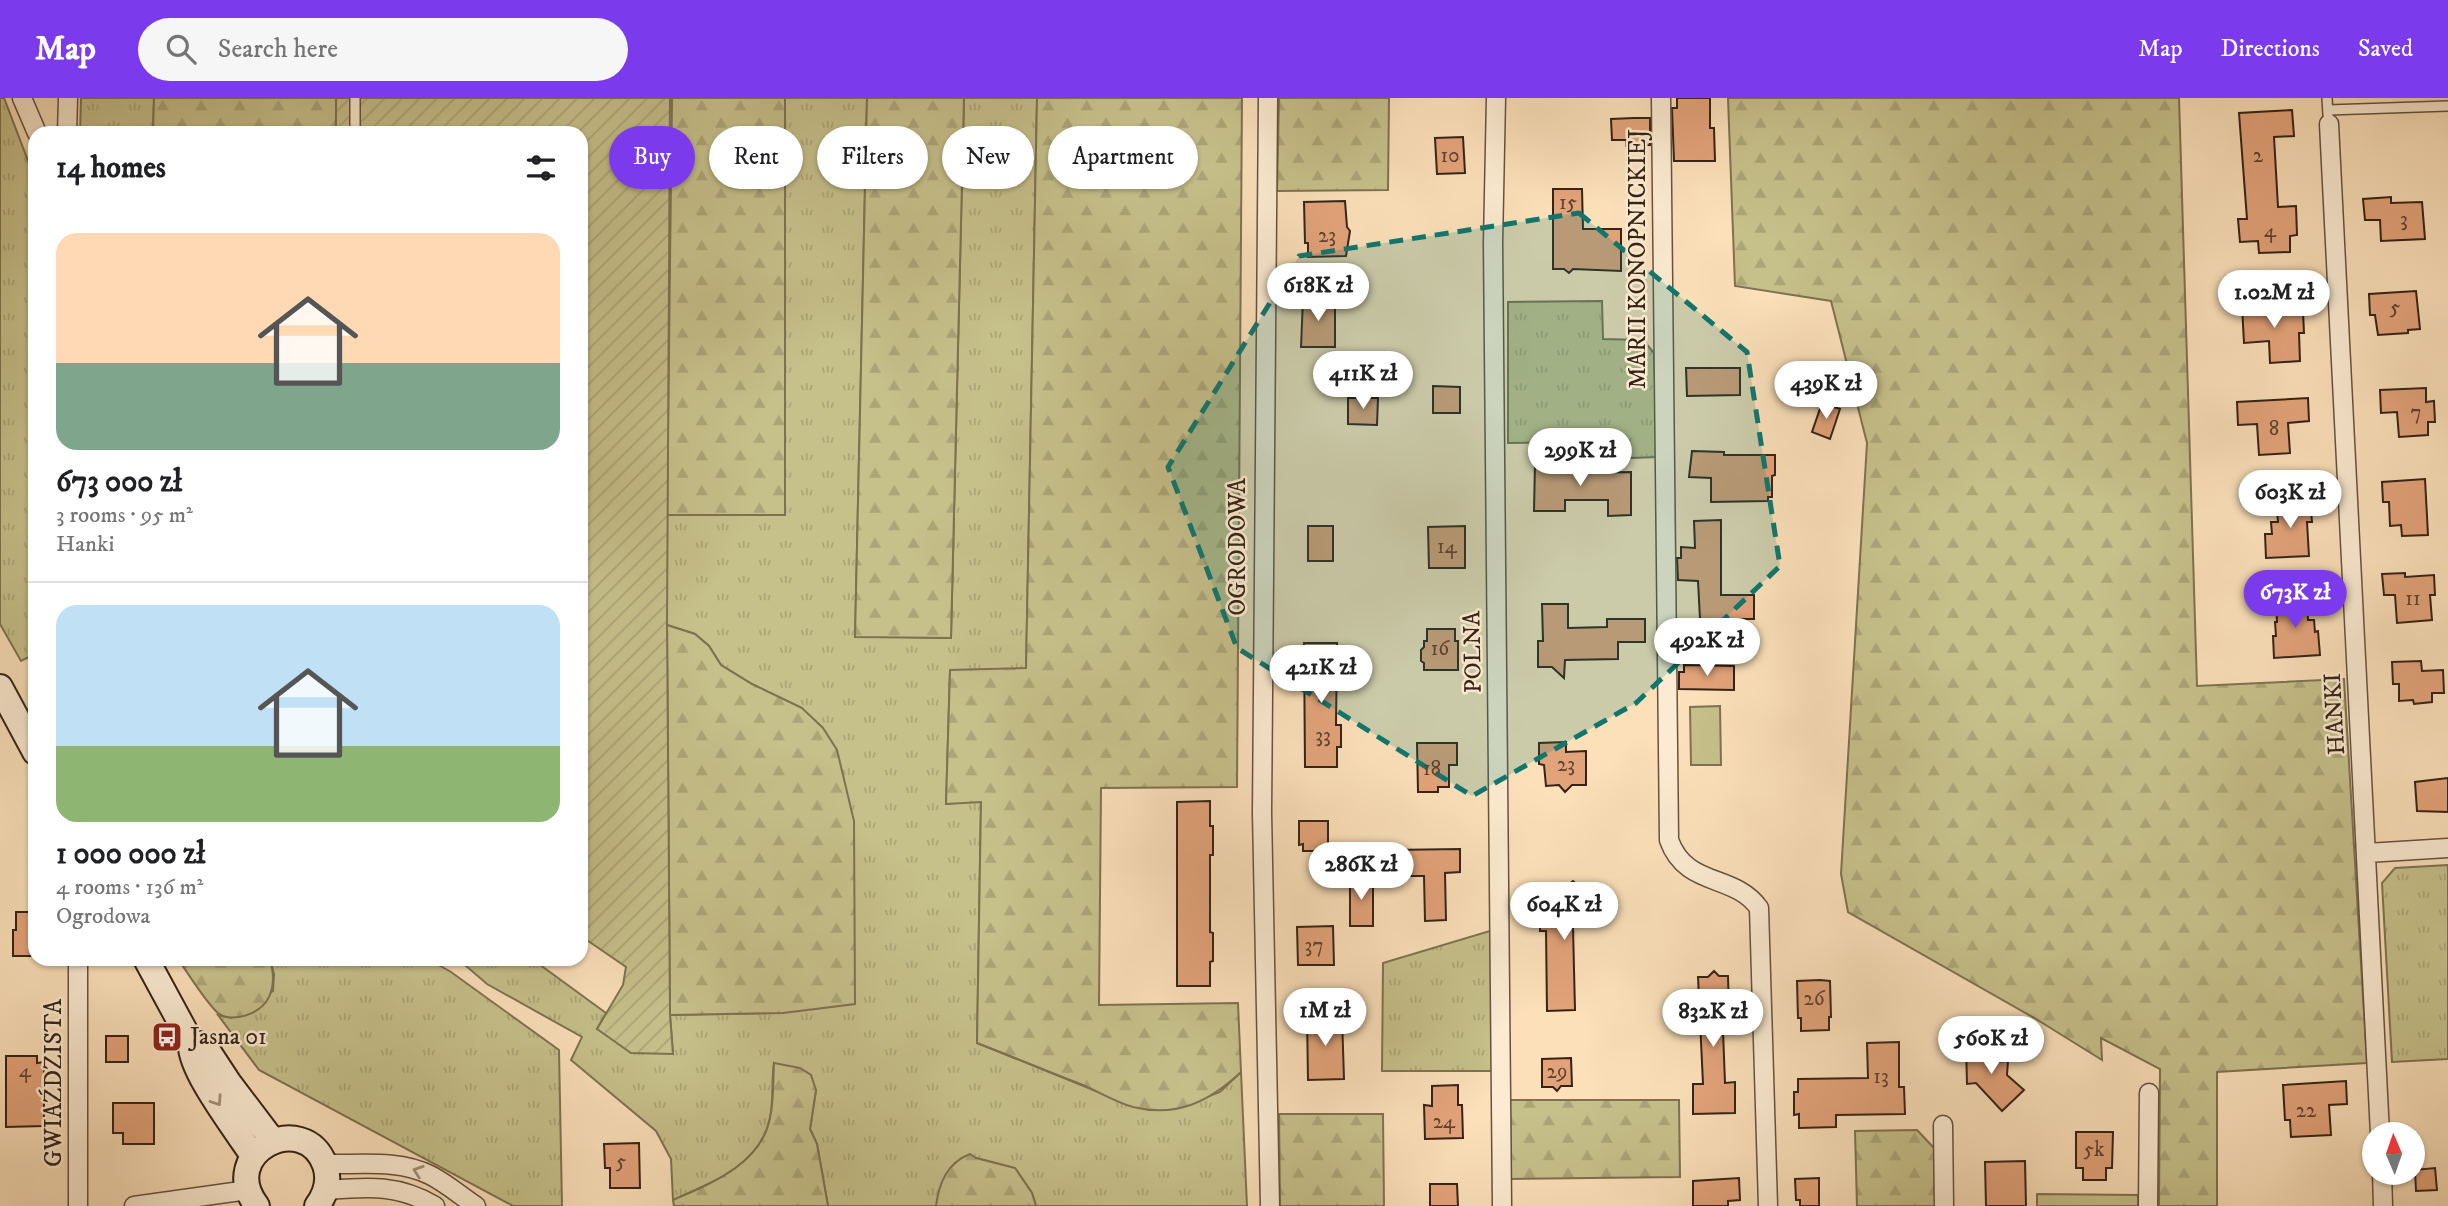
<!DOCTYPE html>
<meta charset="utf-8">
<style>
:root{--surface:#fff;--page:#f6f6f6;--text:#202124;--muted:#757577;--line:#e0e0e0;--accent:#7c3aed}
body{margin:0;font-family:"IM FELL DW Pica",serif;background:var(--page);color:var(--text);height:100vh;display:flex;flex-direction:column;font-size:26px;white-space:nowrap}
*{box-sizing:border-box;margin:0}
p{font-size:23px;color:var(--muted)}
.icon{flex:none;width:38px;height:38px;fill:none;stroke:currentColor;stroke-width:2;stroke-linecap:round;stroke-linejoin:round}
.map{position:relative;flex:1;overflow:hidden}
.details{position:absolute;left:28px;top:28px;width:560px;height:840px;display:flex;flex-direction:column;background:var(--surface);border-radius:21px;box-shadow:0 2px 5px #0004}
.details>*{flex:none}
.banner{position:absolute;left:609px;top:28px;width:665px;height:63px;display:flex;gap:14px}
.needle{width:46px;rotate:358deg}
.tools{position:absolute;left:2362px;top:1024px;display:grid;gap:14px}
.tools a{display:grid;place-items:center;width:63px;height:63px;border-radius:50%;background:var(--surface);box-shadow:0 2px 5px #0004;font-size:35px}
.price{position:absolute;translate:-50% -60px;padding:0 16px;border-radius:24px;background:#fff;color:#222;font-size:23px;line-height:46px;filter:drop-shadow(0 2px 4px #0008)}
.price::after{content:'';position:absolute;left:50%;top:42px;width:21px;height:16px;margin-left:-10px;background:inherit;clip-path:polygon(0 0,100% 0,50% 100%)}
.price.current{background:var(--accent);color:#fff}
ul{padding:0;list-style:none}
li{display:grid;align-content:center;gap:14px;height:371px;padding:0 28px}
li+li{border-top:2px solid var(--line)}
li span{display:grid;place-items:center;height:217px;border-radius:21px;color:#555}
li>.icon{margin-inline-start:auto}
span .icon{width:126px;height:126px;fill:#fffc;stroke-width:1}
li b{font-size:30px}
h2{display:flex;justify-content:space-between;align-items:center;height:84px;padding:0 28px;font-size:30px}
.chip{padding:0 24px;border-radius:32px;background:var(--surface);box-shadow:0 2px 5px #0004;font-size:24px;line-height:63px}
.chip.current{background:var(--accent);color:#fff}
header{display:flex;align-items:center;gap:42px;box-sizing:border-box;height:98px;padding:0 35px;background:var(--accent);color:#fff}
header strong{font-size:33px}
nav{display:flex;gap:38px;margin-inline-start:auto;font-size:24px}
.search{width:490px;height:63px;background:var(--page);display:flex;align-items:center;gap:18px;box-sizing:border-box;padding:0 24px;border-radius:38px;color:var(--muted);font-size:26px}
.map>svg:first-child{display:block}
.grass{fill:url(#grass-tufts);stroke:#7e7251;stroke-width:2}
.forest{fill:url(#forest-firs);stroke:#7e7251;stroke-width:2}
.garden{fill:url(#garden-furrows);stroke:#7e7251;stroke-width:2}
.pitch{fill:#c6c08b;stroke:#7e7251;stroke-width:2}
.building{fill:#e3a37a;stroke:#352317;stroke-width:2}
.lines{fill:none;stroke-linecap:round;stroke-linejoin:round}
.lane-casing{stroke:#665240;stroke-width:12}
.street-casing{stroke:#665240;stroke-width:21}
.secondary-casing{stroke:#352317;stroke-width:28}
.lane{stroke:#fcebd2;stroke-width:9}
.street{stroke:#fcebd2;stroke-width:18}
.secondary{stroke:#fcebd2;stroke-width:24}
.oneway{stroke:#a2917e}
.marked{fill:#0f766e;fill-opacity:0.2;stroke:#0f766e;stroke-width:5;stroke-dasharray:14 9;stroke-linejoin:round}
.labels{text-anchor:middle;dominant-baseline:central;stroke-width:5;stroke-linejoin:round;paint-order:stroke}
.number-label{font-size:21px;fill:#604330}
.street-label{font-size:24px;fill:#352317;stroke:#fcebd2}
.poi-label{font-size:24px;fill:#352317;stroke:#fcebd2;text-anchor:start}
</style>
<header>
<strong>Map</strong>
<div class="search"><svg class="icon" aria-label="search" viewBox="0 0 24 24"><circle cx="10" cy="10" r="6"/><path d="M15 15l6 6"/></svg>Search here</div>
<nav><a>Map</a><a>Directions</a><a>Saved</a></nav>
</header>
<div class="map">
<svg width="2448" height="1108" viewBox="0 0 2448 1108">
<defs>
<pattern id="grass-tufts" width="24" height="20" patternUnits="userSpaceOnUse" patternTransform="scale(1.75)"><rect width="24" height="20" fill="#c6c08b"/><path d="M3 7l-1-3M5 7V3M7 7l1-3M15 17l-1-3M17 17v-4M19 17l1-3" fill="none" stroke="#aba577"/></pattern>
<pattern id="forest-firs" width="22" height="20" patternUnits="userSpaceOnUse" patternTransform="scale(1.75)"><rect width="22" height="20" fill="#c6c08b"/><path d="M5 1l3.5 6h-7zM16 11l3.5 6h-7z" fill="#aba577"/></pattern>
<pattern id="garden-furrows" width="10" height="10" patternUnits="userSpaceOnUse" patternTransform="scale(1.75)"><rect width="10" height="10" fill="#c6c08b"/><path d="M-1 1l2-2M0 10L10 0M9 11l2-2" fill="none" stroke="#aba577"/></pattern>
</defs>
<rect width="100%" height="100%" fill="#fbe0ba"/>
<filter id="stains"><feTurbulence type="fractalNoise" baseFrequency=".00286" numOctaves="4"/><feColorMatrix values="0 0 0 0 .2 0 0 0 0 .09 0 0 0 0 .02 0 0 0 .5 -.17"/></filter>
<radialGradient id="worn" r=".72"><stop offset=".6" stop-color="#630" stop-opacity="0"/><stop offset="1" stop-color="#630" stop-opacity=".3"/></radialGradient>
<path class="grass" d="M0,0H4L35,81V556L21,563L0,526Z
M81,0H154L153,35H80Z
M785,0H867L855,538L951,540L964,0H1037L1026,571L950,573L946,706L981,703L977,945L1133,1008L1161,1012L1178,1010L1220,994L1241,974L1247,1108H1036L1032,1095L1015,1070L976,1060L936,1108H828L817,1046L810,1031L816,992L774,965C771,983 774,1002 770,1020C761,1066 712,1085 673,1102L671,1061L656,1033L571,962L582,939L487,886L458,861H532L606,915L597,931L673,956L670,917L783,915L802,610L752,586L721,567L709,548L695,536L667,527V417H785Z
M1602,203L1603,241L1643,242L1654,255L1658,359L1605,361L1603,344L1508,345V204Z
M2448,767V961L2392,964L2382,785L2395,770Z
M1493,832L1494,973H1382L1383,865Z
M270,861H428L451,874L559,952L562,1108H513L259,972L218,917L231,920L273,893L274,876Z
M2037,1096L2138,1097V1108H2037Z"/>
<path class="forest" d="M154,0H336V35H273V32H257L255,35H153Z
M672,0H785V417H667Z
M867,0H964L951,540L855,539Z
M1037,0H1242L1237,689L1101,690L1099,907L1238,905L1241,974C1210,1003 1177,1020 1133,1009C1115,1004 1096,992 1078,985C1045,972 1011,958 977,945L981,704L946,706L950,572L1026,570Z
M1279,0H1389L1388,92L1277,93Z
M1728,0H2179L2197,588L2344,581L2367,965L2217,974V1108H2159L2160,971L2101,940L2102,962L2036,921L1848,814L1841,776L1867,345L1831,203L1735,188Z
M667,527L695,536L709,548L721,567L752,586L802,610L823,630L837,652L854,723L855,906L783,915L670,917Z
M178,861H270C278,890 270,913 239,919C232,920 223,919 218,915C207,906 187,874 178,861Z
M774,965L800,970L811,977L816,992L810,1031L817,1046L828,1108H674L673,1102C712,1085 761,1066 770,1020C774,1002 773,983 774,965Z
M1510,1002H1679L1680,1079L1511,1081Z
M1279,1016H1383L1384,1108H1280Z
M1917,1032L1934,1050L1935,1108H1857L1855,1033Z
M970,1056L976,1060L1015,1070L1032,1095L1036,1108H936C939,1085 947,1065 970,1056Z"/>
<path class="garden" d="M336,0H670L667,527L670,917L673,956L631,955L597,931L623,887L626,869L581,838V35H336Z"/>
<path class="pitch" d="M1720,608L1721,667H1691L1690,609Z"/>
<path class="building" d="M1677,0H1710V30H1714L1715,63H1674L1672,10H1677Z
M2292,12L2294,38L2274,39L2278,109L2296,108L2297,137L2290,138V154L2259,155L2258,143L2240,144L2238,121H2247L2239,15Z
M1634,20H1650V47L1626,48V42H1612L1611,21Z
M1463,39L1465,75L1437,76L1435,40Z
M1553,91H1582L1583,131H1621V173L1573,171L1569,175L1564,171H1553Z
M2391,99V105L2422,104L2425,141L2381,143L2380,122H2365L2363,101Z
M1345,103L1347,129L1350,133L1346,158L1308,159V145H1305L1304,104Z
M2416,193L2420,231L2408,232V235L2378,237L2375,217H2370L2369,196Z
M1303,201H1335V249H1301Z
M2282,205V215L2303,214L2304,235H2299L2300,263L2270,265L2269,243L2244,245L2242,208Z
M1686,270H1740V297L1687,298Z
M1433,288L1460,289V315H1433Z
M2426,290V304L2434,303L2435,324H2428V337L2399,339L2397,314L2381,315L2380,292Z
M1348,300H1378L1377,327L1348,326Z
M2308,300L2309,323L2288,325L2290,355L2259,357L2257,326L2238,327L2237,304Z
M1822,305L1840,311L1830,341L1812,334Z
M1692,353L1724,354V357H1775V377L1772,378V399H1768V403L1711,404V380L1689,379Z
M1535,365H1576V375L1631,374V417L1608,418V402H1565V413H1534Z
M2425,381L2428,437L2402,438L2401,427L2390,428L2389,404H2383L2382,384Z
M2310,400L2312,424H2307L2309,458L2266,460L2265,436H2272L2271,424H2278L2276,402Z
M1721,422V497H1754V521H1700L1698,483L1678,482L1677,460H1681V449L1695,450L1694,423Z
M1308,428H1333V463H1308Z
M1465,428V470H1429L1428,429Z
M2405,475V479L2434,477L2435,497H2430L2432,522L2397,525L2395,497H2384L2382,476Z
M2307,500L2308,522H2314L2315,534L2318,533L2320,557L2274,560L2273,538H2276L2275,524H2277L2276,502Z
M1542,506H1568V530L1607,529V521H1645V544H1618V561L1565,562L1564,580L1552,569H1538V543H1543Z
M1427,531H1455V543H1458V572H1424V565L1421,563V552L1424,549V543H1427Z
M1304,545H1337L1336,627H1341V649H1337V669H1305Z
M2421,563L2422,573L2443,572L2444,595H2432V604L2414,606L2413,602L2399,603V586H2393L2392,564Z
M1684,567L1734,568V592L1679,591V574H1684Z
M1566,644V654L1586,653V687H1572L1565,694L1559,687L1546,688L1544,667L1539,666V645Z
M1417,645H1457V667H1449V689H1438V694H1418Z
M2448,680V714L2417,713L2415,684Z
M1210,703V728H1213V757H1210V834L1213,835V863L1210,864V888H1177V704Z
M1299,723H1328V753H1303V746L1299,747Z
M1460,751V774L1445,775L1446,822L1425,823L1424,778H1390V752Z
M1350,780H1373V828H1350Z
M1573,783L1578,788H1597V812L1579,813L1580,829H1573L1575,912L1547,913L1546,833H1540V811H1553L1555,789L1567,788Z
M16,814H35V858H13V832H16Z
M1333,828L1334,867H1298L1297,829Z
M1714,873L1719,878H1728L1729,913L1725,914V933H1723L1725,985L1735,984V1015L1693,1016V986H1703L1698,879H1708Z
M1820,882L1830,883L1831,919H1829V932L1801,933V920H1798L1797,883Z
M1307,919H1342L1344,981L1308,982Z
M106,938H128V964H106Z
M1899,944V989H1904L1905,1016L1836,1017V1029L1799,1030V1016L1794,1017V994H1798V981L1868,980L1867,945Z
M1989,947V964L2008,963L2007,977L2024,992L2002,1013L1976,985L1967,986L1966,948Z
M6,958H37V965L44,964V1028L6,1029Z
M1571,960L1572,988H1561L1557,993L1553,989H1542V961Z
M2346,983L2347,1006L2329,1007L2331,1037L2291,1039L2290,1022H2285L2283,987Z
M1458,987V1007H1462L1463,1040L1425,1041L1424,1007L1432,1008V988Z
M113,1005H154V1046H123V1035H113Z
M2076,1034H2113L2112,1070H2106V1082H2083V1070H2076Z
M639,1045L640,1090H610V1070H605L604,1046Z
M2025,1063L2026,1108H1986L1985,1064Z
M2435,1070L2437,1092L2416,1093L2415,1072Z
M1739,1080L1740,1102L1728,1103V1108H1693V1083Z
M1819,1080V1108H1800V1102H1796L1795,1081Z
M1430,1086H1457L1458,1108H1430Z"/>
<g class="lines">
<g class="lane-casing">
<path id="lane" d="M355,0V35
M2327,0L2328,17
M2328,12L2448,8"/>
</g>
<g class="street-casing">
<path id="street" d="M22,0L37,35
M1268,0L1262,715L1270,1108
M1496,0L1493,145L1502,1108
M1661,0L1669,742C1686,790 1734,775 1759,810L1768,1108
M2329,26L2380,1036
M67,35L68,0
M2367,755L2448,750
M78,861V1108
M1943,1027L1944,1108
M325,1066C359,1067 398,1061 430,1077C446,1085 461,1098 476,1108
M2382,1074L2383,1108
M326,1092C368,1089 398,1086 435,1108
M134,1108L248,1092
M2148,1108L2149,995"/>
</g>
<g class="secondary-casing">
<path id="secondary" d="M0,589L35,654
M146,861L191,944C186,968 239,1036 253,1058
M191,944L199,946L208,953L229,985L273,1043
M257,1108C216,1055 304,1010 325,1067C330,1082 326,1096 317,1108"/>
</g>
<use href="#lane" class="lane"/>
<use href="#street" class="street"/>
<use href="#secondary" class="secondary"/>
</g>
<defs><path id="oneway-chevron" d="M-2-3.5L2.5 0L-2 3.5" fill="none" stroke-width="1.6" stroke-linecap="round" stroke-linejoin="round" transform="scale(1.75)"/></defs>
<g class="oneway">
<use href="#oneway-chevron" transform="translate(217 1003) rotate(56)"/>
<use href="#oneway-chevron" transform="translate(418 1073) rotate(-161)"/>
</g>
<path class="marked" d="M1579,115L1747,254L1780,468L1636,605L1472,698L1237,550L1168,369L1299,158Z"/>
<defs>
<g id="bus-square" transform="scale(1.575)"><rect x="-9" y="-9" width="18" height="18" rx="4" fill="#8f2418" stroke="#fcebd2"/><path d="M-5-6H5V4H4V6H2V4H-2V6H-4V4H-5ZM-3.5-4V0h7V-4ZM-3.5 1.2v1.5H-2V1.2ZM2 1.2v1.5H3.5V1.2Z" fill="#fff"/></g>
</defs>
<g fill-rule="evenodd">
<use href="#bus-square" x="167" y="939"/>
</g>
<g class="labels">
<g class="number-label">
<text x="1450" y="58">10</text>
<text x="2258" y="58">2</text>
<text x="1568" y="105">15</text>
<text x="2404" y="122">3</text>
<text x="2270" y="133">4</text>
<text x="1327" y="138">23</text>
<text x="2395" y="210">5</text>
<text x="2416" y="315">7</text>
<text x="2274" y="331">8</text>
<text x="1447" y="449">14</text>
<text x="2413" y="501">11</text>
<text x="1440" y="551">16</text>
<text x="1323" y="638">33</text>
<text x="1566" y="667">23</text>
<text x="1432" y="671">18</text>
<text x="1314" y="848">37</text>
<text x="1814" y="901">26</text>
<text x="25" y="973">4</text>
<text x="1557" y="974">29</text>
<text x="1881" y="979">13</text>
<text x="2306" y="1013">22</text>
<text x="1444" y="1024">24</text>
<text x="2094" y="1052">5k</text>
<text x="621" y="1064">5</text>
</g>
<g class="street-label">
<text transform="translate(1638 161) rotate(-90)">MARII KONOPNICKIEJ</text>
<text transform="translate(1238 449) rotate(-90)">OGRODOWA</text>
<text transform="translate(1473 554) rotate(-91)">POLNA</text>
<text transform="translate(2335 616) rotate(-93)">HANKI</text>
<text transform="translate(54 985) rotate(-90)">GWIAŹDZISTA</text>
</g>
<g class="poi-label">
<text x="190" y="939">Jasna 01</text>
</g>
</g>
<rect width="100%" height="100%" filter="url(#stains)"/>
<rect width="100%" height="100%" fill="url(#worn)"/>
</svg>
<div class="tools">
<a><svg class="needle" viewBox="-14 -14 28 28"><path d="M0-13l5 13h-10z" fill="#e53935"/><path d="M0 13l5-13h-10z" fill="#757577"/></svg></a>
</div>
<b class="price" style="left:1318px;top:225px">618K zł</b>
<b class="price" style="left:2274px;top:232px">1.02M zł</b>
<b class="price" style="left:1363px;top:313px">411K zł</b>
<b class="price" style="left:1826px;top:323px">439K zł</b>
<b class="price" style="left:1580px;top:390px">299K zł</b>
<b class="price" style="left:2290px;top:432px">603K zł</b>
<b class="price current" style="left:2295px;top:532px">673K zł</b>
<b class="price" style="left:1707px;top:580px">492K zł</b>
<b class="price" style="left:1321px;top:607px">421K zł</b>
<b class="price" style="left:1361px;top:804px">286K zł</b>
<b class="price" style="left:1564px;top:844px">604K zł</b>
<b class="price" style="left:1325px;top:950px">1M zł</b>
<b class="price" style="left:1713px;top:951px">832K zł</b>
<b class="price" style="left:1991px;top:978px">560K zł</b>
<div class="banner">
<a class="chip current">Buy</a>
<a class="chip">Rent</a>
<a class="chip">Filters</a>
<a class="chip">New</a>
<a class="chip">Apartment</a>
</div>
<section class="details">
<h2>14 homes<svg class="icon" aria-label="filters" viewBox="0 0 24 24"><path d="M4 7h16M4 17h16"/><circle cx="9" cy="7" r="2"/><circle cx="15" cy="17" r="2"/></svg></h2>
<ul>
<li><span style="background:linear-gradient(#ffd9b3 60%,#7fa58c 0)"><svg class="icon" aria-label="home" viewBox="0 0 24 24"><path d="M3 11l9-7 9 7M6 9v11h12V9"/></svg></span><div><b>673 000 zł</b><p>3 rooms · 95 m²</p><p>Hanki</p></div></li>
<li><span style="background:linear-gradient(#bfe0f5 65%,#8fb573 0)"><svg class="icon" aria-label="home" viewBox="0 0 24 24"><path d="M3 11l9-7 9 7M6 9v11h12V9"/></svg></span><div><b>1 000 000 zł</b><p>4 rooms · 136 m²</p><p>Ogrodowa</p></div></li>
</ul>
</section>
</div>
